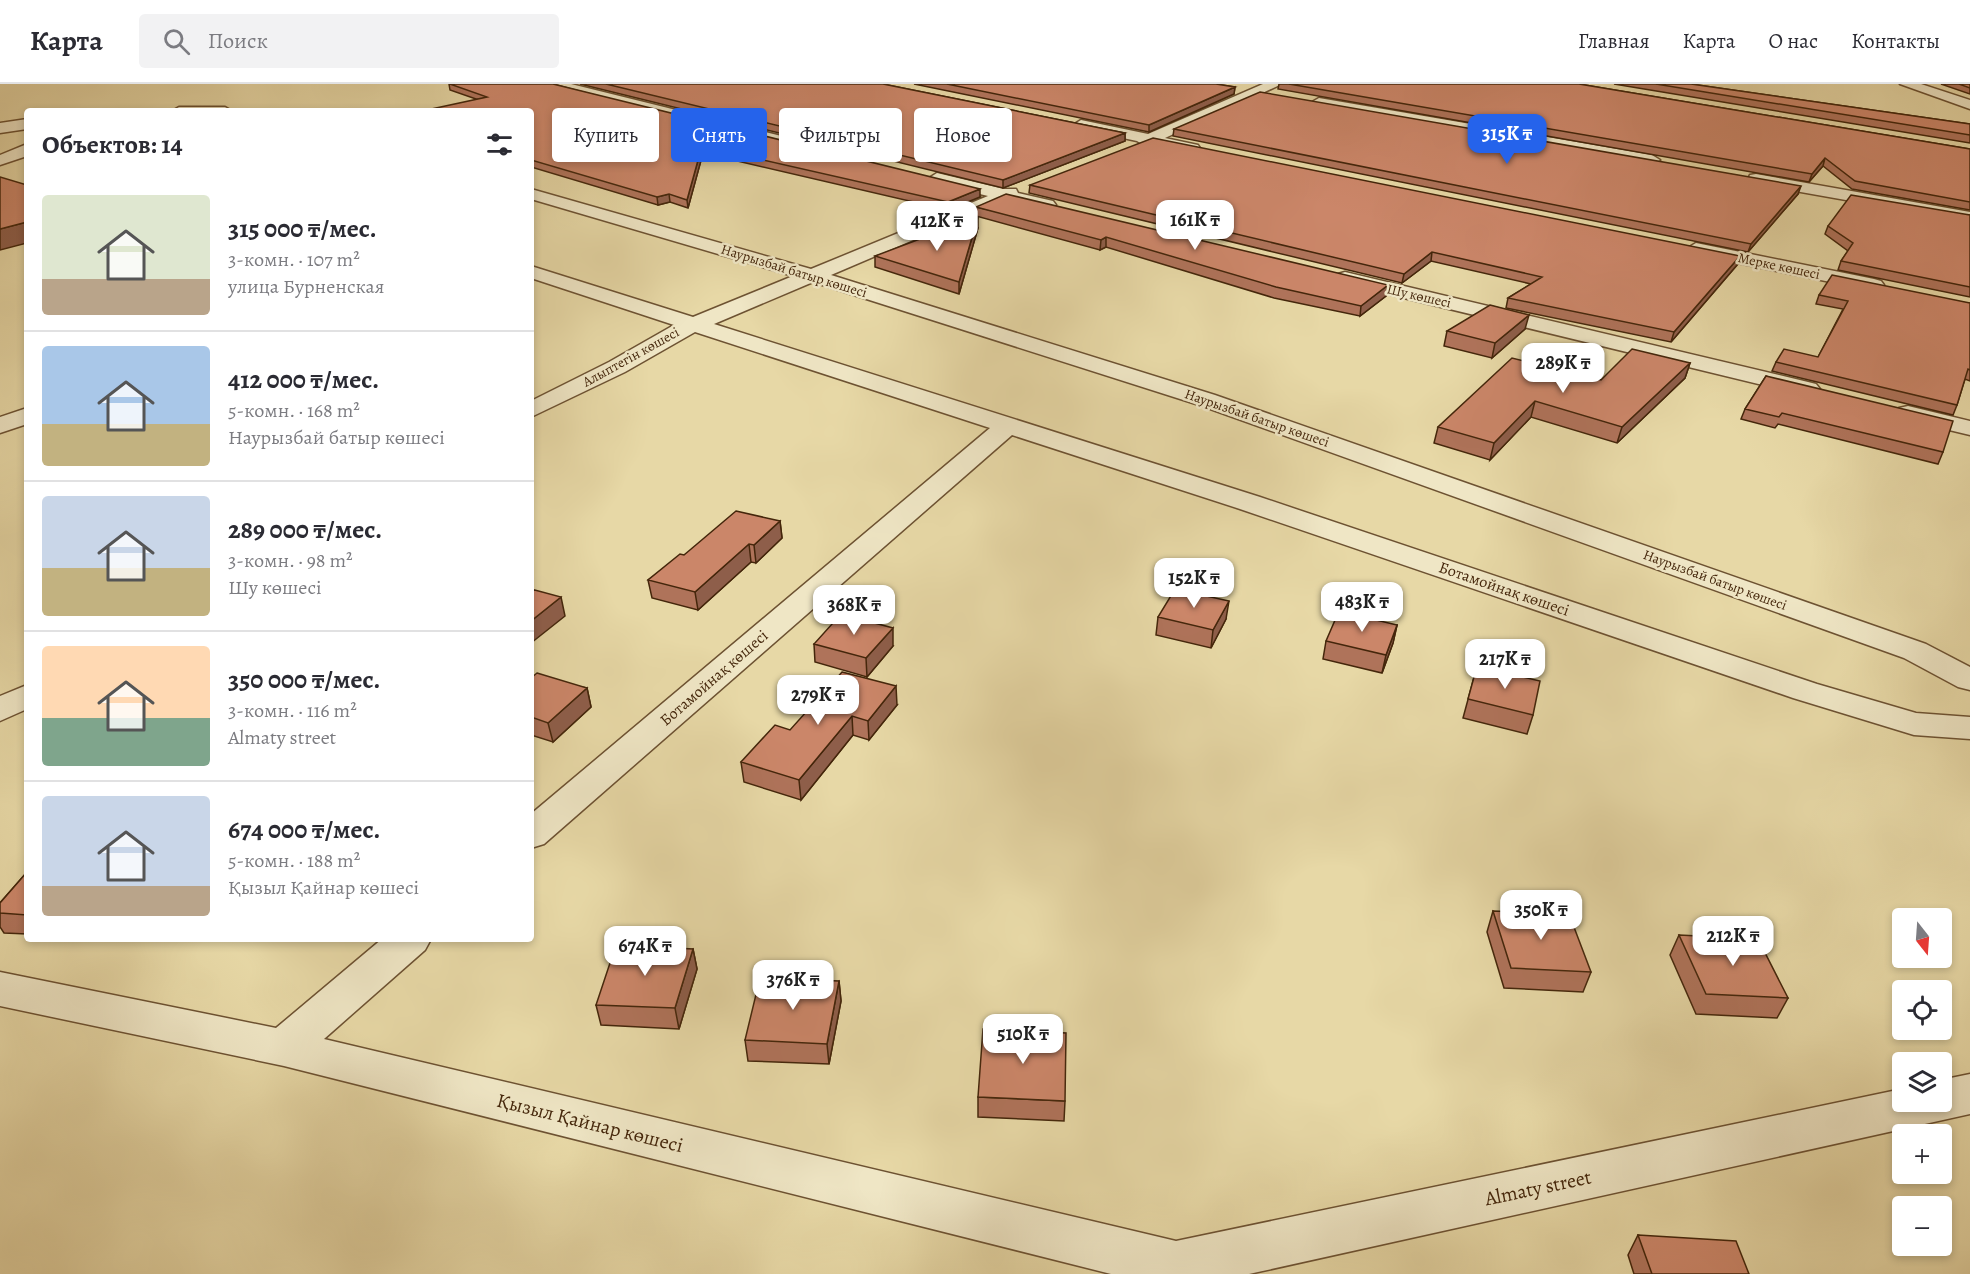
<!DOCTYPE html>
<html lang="ru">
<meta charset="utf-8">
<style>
:root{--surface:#fff;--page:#f2f2f3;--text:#2b2b33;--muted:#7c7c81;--line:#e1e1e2;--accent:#2563eb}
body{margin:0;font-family:Alegreya,serif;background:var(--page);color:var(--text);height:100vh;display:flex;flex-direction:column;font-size:22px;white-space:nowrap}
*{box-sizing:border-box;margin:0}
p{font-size:20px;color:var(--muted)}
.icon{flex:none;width:33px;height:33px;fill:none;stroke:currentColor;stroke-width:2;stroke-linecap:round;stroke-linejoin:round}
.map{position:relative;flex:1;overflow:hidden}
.side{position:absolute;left:24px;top:24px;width:510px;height:834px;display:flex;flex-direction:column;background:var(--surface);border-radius:6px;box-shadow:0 3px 9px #0003}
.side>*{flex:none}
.top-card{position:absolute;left:552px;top:24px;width:570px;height:54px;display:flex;gap:12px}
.needle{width:39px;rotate:163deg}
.fabs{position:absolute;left:1892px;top:824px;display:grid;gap:12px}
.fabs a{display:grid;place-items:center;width:60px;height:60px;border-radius:6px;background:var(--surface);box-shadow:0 3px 9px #0003;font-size:30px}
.price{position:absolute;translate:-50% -51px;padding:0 14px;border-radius:12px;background:#fff;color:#222;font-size:20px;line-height:39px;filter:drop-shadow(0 2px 3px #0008)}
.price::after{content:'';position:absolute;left:50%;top:36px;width:18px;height:14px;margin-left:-9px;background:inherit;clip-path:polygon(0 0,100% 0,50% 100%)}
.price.selected{background:var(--accent);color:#fff}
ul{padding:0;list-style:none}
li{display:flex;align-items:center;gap:18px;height:150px;padding:0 18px}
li+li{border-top:2px solid var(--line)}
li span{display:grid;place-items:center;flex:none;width:168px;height:120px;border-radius:6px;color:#555}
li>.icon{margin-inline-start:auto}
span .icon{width:72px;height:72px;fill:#fffc;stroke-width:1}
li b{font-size:26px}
h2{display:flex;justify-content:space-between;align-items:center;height:72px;padding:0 18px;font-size:26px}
.tag{padding:0 21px;border-radius:6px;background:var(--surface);box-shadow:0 3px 9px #0003;font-size:21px;line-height:54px}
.tag.selected{background:var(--accent);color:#fff}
header{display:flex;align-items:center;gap:36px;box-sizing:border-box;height:84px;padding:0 30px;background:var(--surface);border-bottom:2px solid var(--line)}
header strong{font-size:28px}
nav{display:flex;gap:33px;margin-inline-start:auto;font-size:21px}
.search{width:420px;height:54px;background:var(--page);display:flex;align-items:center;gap:15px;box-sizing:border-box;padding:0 21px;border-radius:6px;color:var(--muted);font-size:22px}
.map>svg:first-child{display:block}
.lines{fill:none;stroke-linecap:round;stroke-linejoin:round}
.minor-casing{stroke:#6d5232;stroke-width:3}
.minor{fill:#efe6c5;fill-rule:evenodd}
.wall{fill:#af735a;stroke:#44260b;stroke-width:1.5}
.shaded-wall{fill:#8e5e4a;stroke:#44260b;stroke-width:1.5}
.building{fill:#cb8669;stroke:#44260b;stroke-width:1.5}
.labels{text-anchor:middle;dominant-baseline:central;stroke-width:5;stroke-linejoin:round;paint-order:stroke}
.far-street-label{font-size:14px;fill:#44260b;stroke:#efe6c5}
.street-label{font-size:16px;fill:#44260b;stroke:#efe6c5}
.near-street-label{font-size:20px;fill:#44260b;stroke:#efe6c5}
</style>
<header>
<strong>Карта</strong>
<div class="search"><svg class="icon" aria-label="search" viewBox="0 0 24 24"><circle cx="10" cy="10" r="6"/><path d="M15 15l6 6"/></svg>Поиск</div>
<nav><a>Главная</a><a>Карта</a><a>О нас</a><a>Контакты</a></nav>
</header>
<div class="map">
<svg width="1970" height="1190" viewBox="0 0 1970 1190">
<rect width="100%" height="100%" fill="#e7d8a6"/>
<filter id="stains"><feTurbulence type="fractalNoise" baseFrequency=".00333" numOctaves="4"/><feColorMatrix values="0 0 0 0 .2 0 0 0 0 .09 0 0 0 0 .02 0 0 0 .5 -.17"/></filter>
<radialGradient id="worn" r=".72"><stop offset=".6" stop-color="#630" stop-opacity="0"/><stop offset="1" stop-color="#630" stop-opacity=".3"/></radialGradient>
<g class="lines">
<g class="minor-casing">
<path id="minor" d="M547,0H571L814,60L816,63L808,68L549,3Z
M1263,0H1282L1165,54L1198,61L1200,64L1192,69L1151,60L1145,62L1137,57L1076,44L1073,41L1081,36L1148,50Z
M1900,0H1921L1970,16V25Z
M1319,14L1652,71L1660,76L1652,81L1314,21L1312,18Z
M179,23H225L232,27H172Z
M27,35V45L0,49V39Z
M27,60V72L0,81V71Z
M937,89L1004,105H1016L1018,109L1053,117L1056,121L1047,126L1007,116L831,191L1215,311L1926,560L1970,583V606L1958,603L1904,574L1199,321L813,198L714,240L1260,413L1817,600L1916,629L1970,633V655L1914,651L1793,614L1240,425L1012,351L544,760L531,764V730L990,344L695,248L625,288L531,333V317L609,278L674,241L531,194V182L693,233L793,192L531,115V105L811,185L988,112L931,98L929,94Z
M1756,90L1970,128V138L1750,99L1748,95L1750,91Z
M1696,159L1874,195L1881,197L1884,201L1881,205L1874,207L1689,169L1686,165Z
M1345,188L1808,298L1816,300L1820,305L1816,310L1808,312L1338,198L1335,194L1338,190Z
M1908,322L1970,337V351L1899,334L1896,329L1899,324Z
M27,324V340L0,349V333Z
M27,601V625L0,637V612Z
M382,855H431L425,866L324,955L1176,1157L1902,1005V1017H1941V996L1970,990V1030L1249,1190H1111L284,982L0,922V888L276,944Z"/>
</g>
<use href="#minor" class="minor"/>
</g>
<path class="wall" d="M449,0H553L980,113L948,126L703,69L688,124L670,118L658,121L531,83V27L476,15L450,6Z
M580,0H883L1125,49V57L1003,104Z
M914,0H1216L1235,3L1234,10L1149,48Z
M1279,0H1579L1970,65V126L1852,105L1823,82L1809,98L1278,5Z
M1614,0H1691L1970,40V59Z
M1941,0H1970V10Z
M1174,45L1798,110L1748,168L1173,52Z
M1030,101L1737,181L1671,258L1506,224L1508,214L1531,200L1431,177L1402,199L1029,109Z
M976,123L1386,212L1360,232L1274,214L1106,163L1100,166L976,132Z
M1970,131V213L1838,186L1841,177L1848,167L1825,150L1828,142Z
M978,144L959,210L875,183V172Z
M1819,211L1970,219V297L1965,295L1957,321L1953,331L1772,287L1776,278L1818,273L1843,225L1816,220Z
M1525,245L1492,274L1444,262L1447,247Z
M1690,279L1685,294L1617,359L1531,333L1490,376L1434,359L1438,343L1601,296Z
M1766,292L1943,368L1938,380L1778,340L1775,344L1741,335L1745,325Z
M780,437L782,454L756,479L751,478L698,526L652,514L648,496L684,471Z
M1158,533L1226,535L1211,564L1156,551Z
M1397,541L1393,559L1382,589L1323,575L1326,557Z
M814,560L893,562L867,593L815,578Z
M1477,582L1533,631L1527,650L1463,634Z
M531,594L587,604L591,623L553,658L531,651Z
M897,621L869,656L853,651L801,716L744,698L741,678L790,646Z
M27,788V850L4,849L0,843V819Z
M1493,827L1591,888L1583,908L1504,904L1487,848Z
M1679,851L1788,914L1777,934L1696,930L1670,871Z
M693,865L697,885L679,945L601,941L596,921Z
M839,897L841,917L829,980L748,977L745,956Z
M978,1013L1065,1017L1064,1037L978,1033Z
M1638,1151L1749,1190H1634L1628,1171Z"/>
<path class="shaded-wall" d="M1235,3L1234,10L1149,48V41Z
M1125,49V57L1003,104V96Z
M702,62L703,69L688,124L687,116Z
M1825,74L1823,82L1809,98L1812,90Z
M1801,102L1798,110L1748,168L1751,160Z
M980,105V113L948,126V118Z
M669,110L670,118L658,121L657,113Z
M978,133V144L959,210V198Z
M27,138V159L0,166V145Z
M1106,153V163L1100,166L1101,156Z
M1432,168L1431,177L1402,199L1404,190Z
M1740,172L1737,181L1671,258L1674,248Z
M1388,201L1386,212L1360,232L1361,222Z
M1529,231L1525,245L1492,274L1495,259Z
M1690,279L1685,294L1617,359L1622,343Z
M1535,317L1531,333L1490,376L1494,359Z
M780,437L782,454L756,479L754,461Z
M749,460L751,478L698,526L695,508Z
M561,513L565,532L531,559V537Z
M1229,517L1226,535L1211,564L1213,546Z
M1397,541L1393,559L1382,589L1386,571Z
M893,544V562L867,593L866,574Z
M896,602L897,621L869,656L868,637Z
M587,604L591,623L553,658L548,639Z
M852,632L853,651L801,716L799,696Z
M693,865L697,885L679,945L675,924Z
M839,897L841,917L829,980L827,960Z"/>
<path class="building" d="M450,0H553L980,105L948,118L702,62L687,116L669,110L657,113L531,76V27H422L487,13Z
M606,0H883L1125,49L1003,96Z
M947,0H1216L1235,3L1149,41Z
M1289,0H1579L1970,65V118L1855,97L1825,74L1812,90Z
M1656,0H1691L1970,40V51Z
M1959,0H1970V4Z
M1260,8L1801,102L1751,160L1174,45Z
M1153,54L1740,172L1674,248L1508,214L1542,193L1432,168L1404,190L1030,101Z
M0,93L27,101V138L0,145Z
M1006,110L1388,201L1361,222L1276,203L1106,153L1101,156L976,123Z
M1851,111L1970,131V203L1841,177L1853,159L1828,142Z
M978,133L959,198L875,172Z
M1832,191L1970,219V286L1968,285L1957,321L1776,278L1784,265L1818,273L1848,217L1819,211Z
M1490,221L1529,231L1495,259L1447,247Z
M1632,265L1690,279L1622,343L1535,317L1494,359L1438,343L1512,274L1601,296Z
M1766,292L1953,337L1943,368L1782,329L1779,333L1745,325Z
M736,427L780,437L754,461L749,460L695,508L648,496L680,470L684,471Z
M531,505L561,513L531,537Z
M1175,505L1229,517L1213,546L1158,533Z
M1339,527L1397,541L1386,571L1326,557Z
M841,530L893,544L866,574L814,560Z
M1477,582L1540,597L1533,631L1468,615Z
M842,588L896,602L868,637L852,632L799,696L741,678L775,641L790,646Z
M537,589L587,604L548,639L531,633V594Z
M27,788V831L0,829V819Z
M1493,827L1569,830L1591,888L1511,884Z
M1679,851L1758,855L1788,914L1706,910Z
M616,861L693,865L675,924L596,921Z
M760,894L839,897L827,960L745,956Z
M983,945L1066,949L1065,1017L978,1013Z
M1638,1151L1736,1157L1749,1190H1652Z"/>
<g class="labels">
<g class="far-street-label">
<text transform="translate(1779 182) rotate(12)">Мерке көшесі</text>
<text transform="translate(794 187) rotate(17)">Наурызбай батыр көшесі</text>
<text transform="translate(1419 212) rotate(13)">Шу көшесі</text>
<text transform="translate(631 273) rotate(-29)">Алыптегін көшесі</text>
<text transform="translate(1257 334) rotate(19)">Наурызбай батыр көшесі</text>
<text transform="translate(1715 496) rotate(20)">Наурызбай батыр көшесі</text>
</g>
<g class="street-label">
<text transform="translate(1504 505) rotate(19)">Ботамойнақ көшесі</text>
<text transform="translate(714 594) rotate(-41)">Ботамойнақ көшесі</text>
</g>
<g class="near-street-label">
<text transform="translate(590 1039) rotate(14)">Қызыл Қайнар көшесі</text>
<text transform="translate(1538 1104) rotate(-12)">Almaty street</text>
</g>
</g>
<rect width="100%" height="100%" filter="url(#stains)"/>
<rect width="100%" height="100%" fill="url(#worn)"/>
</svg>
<div class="fabs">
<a><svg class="needle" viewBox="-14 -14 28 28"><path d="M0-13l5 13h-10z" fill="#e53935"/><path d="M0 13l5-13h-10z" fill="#7c7c81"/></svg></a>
<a><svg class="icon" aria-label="locate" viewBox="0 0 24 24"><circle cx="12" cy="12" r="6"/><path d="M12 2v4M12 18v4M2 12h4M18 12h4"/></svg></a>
<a><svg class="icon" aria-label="layers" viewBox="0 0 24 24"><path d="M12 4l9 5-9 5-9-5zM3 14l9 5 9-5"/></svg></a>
<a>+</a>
<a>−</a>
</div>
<b class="price selected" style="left:1507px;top:81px">315K ₸</b>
<b class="price" style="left:1195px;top:167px">161K ₸</b>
<b class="price" style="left:937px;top:168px">412K ₸</b>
<b class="price" style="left:1563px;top:310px">289K ₸</b>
<b class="price" style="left:1194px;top:525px">152K ₸</b>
<b class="price" style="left:1362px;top:549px">483K ₸</b>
<b class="price" style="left:854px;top:552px">368K ₸</b>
<b class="price" style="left:1505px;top:606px">217K ₸</b>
<b class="price" style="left:818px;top:642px">279K ₸</b>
<b class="price" style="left:1541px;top:857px">350K ₸</b>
<b class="price" style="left:1733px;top:883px">212K ₸</b>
<b class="price" style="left:645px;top:893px">674K ₸</b>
<b class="price" style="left:793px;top:927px">376K ₸</b>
<b class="price" style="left:1023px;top:981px">510K ₸</b>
<div class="top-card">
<a class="tag">Купить</a>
<a class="tag selected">Снять</a>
<a class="tag">Фильтры</a>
<a class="tag">Новое</a>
</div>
<section class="side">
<h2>Объектов: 14<svg class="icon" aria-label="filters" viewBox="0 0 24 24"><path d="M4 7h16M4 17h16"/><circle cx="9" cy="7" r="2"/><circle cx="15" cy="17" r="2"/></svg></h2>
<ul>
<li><span style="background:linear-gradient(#dfe7d0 70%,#b9a48a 0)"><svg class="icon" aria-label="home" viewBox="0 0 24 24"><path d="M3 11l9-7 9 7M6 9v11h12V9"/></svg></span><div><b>315 000 ₸/мес.</b><p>3-комн. · 107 m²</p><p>улица Бурненская</p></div></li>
<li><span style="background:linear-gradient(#a9c7e8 65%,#c2b280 0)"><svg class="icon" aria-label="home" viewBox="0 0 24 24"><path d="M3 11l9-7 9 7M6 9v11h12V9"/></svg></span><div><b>412 000 ₸/мес.</b><p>5-комн. · 168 m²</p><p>Наурызбай батыр көшесі</p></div></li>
<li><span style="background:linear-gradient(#c9d6e8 60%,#c2b280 0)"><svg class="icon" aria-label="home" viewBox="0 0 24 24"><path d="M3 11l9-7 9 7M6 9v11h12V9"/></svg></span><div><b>289 000 ₸/мес.</b><p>3-комн. · 98 m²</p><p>Шу көшесі</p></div></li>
<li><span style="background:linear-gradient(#ffd9b3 60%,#7fa58c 0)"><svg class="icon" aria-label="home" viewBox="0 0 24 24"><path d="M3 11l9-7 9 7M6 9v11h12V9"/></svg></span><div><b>350 000 ₸/мес.</b><p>3-комн. · 116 m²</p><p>Almaty street</p></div></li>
<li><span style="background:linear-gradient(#c9d6e8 75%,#b9a48a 0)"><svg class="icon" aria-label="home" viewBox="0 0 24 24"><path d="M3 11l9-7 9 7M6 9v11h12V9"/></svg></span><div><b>674 000 ₸/мес.</b><p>5-комн. · 188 m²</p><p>Қызыл Қайнар көшесі</p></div></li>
</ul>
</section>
</div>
